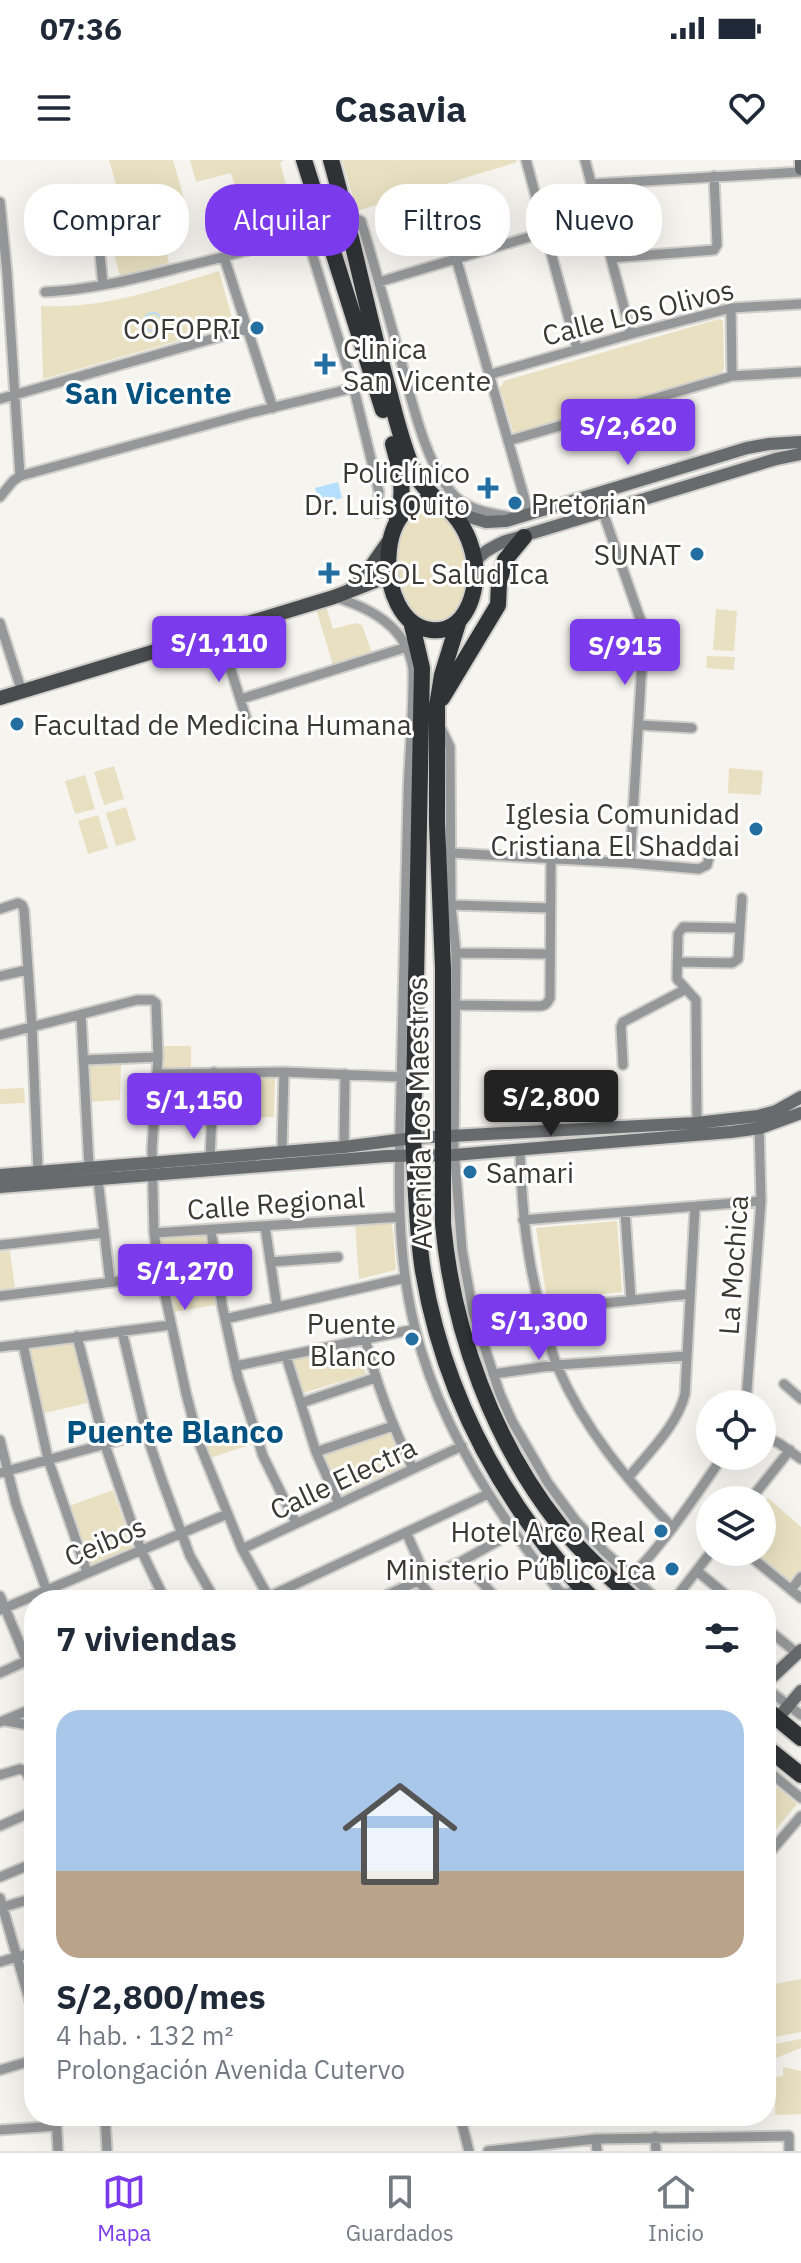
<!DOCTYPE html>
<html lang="es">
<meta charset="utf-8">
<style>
:root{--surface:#fff;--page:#f2f2f3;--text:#1f2937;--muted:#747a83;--line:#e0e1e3;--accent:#7c3aed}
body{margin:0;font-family:"IBM Plex Sans",sans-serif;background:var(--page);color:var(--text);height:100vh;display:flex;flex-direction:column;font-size:30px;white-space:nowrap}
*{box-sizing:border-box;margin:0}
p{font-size:26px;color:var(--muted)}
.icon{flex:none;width:44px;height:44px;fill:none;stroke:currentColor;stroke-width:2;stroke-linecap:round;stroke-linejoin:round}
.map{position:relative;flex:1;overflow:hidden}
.side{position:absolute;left:24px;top:1430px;width:752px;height:536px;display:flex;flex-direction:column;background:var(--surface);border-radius:32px;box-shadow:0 8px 32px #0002}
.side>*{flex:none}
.hud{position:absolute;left:24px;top:24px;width:754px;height:72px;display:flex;gap:16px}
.fabs{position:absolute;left:696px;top:1230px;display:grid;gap:16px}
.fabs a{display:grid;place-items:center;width:80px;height:80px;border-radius:50%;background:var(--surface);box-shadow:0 8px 32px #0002;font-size:40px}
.price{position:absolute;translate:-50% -68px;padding:0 18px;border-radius:8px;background:var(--accent);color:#fff;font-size:26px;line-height:52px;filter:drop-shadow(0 2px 4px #0008)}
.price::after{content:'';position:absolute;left:50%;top:48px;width:24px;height:18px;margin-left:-12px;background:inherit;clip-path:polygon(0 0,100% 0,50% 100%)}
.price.active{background:#222;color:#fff}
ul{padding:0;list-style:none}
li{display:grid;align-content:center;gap:16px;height:424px;padding:0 32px}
li span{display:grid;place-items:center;height:248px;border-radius:24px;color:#555}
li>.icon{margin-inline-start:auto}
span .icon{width:144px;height:144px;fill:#fffc;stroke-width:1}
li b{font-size:34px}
h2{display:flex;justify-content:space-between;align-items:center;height:96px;padding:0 32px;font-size:34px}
.chip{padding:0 28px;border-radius:32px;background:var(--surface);box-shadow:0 8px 32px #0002;font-size:28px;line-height:72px}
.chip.active{background:var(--accent);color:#fff}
.status{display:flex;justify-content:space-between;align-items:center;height:56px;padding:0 40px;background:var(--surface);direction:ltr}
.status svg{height:22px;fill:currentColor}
header{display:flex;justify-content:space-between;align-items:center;height:104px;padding:0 32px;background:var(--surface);font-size:36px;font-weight:700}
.tab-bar{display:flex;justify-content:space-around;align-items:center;height:112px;border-top:2px solid var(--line);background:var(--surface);font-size:22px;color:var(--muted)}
.tab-bar a{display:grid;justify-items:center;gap:4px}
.tab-bar .active{color:var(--accent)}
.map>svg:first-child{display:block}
.green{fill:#e8e0c1}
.water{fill:#b6defd}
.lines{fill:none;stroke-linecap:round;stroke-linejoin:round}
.stream{stroke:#b6defd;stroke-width:2}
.street-casing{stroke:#cfceca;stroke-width:13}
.secondary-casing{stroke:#cfceca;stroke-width:16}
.primary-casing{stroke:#cfceca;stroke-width:18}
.highway-casing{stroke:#cfceca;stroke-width:20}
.street{stroke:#959798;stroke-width:9}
.secondary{stroke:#686b6d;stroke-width:12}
.primary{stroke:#494c4e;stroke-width:14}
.highway{stroke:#2f3335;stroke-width:16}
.poi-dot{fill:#226ea1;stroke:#fff;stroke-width:3}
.labels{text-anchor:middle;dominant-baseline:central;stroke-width:6;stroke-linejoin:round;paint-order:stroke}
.street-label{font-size:28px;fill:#393836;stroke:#fff}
.poi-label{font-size:28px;fill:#393836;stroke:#fff;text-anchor:end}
.neighbourhood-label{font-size:30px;font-weight:bold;fill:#04527f;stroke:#fff}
.quarter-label{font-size:32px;font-weight:bold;fill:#04527f;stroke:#fff}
</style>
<div class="status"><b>07:36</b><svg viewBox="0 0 49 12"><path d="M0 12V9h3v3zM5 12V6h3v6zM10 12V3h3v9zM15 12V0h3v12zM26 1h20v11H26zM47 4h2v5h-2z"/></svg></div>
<header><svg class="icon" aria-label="menu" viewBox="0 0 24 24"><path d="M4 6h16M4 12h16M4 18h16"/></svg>Casavia<svg class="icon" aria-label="heart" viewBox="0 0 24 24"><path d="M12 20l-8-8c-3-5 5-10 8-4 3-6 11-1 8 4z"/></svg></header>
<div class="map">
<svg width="801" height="1991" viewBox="0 0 801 1991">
<rect width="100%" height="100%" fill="#f5f4ef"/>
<path class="green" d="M109,0H173L188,53L129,69Z
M190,0H284L280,3L298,68L252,82L231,13L196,22Z
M342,0H516L517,2L357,51Z
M158,63L169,103L120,116L109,76Z
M219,111L234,165L43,219L41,146C103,149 160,129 219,111Z
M719,159L723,161L724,209L719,214L514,275L500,228L504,221Z
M426,348L438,350L460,373L471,420L456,462L426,467L399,437L394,387L407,360Z
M326,446L333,469L355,463L362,465L372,493L333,505L316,449Z
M716,449L737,451L734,491L713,490Z
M707,496L735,497L734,510L706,508Z
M114,606L124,639L104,645L94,612Z
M729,608L763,611L761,635L728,633Z
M85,615L95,649L75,654L65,621Z
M126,647L136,680L116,686L106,653Z
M98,655L108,688L88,694L78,661Z
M163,886H191V908H162Z
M121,903L120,940L88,942L86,905Z
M216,917L275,918L274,957L216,958Z
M24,928L25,943L0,944V929Z
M617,1061L622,1132L547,1140L536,1068Z
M392,1062L396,1110L359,1119L355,1064Z
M205,1076L215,1145L173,1152L160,1079Z
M10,1091L15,1129L0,1131V1092Z
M74,1182L87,1243L41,1254L26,1188Z
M357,1184L366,1214L303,1233L292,1198Z
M246,1265L253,1284L210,1298L203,1278Z
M390,1273L403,1306L340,1335L324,1296Z
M113,1330L133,1388L89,1406L69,1346Z
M768,1338L801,1367V1413L790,1425L752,1392H762V1345Z
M419,1426L431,1440H392Z
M766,1627L778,1628L797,1644L766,1681Z
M801,1819V1872L774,1877L770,1825Z
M801,1879V1888L776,1898L775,1884Z
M783,1907L801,1911V1954L775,1955L776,1917L783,1916Z
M664,1956H682V1959L712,1958V1964L672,1965Z"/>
<path class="water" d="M338,322L342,338L320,344L315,328Z"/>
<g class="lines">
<path class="stream" d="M144 162a9 9 0 1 1 18 0a9 9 0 1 1-18 0Z"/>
<g class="street-casing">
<path id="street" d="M526,0L577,189
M585,0L631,174
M592,24L801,12
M0,42L7,113L20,316
M306,74L354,229L379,332L377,353
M37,76L85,58L93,59L97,64L103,125
M224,97L273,248
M456,98L529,354
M611,98L714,90L717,85L714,16
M379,122L546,72
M45,132C91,130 134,119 178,108C238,94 297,78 355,58L361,61C374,104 386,147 398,190C410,232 425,308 456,337C471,351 493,354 513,357
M731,148L732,216
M488,215L631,174L731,148L801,144
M0,239L247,169
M508,281L732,216L801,212
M597,335L644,470L630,703
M0,337L13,321L20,316L250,253L374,223
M334,437C371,448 407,467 413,509C414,551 409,594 408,636C406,733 404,830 401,927C399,1007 395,1090 415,1168C439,1266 497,1355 560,1432L568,1434L579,1426
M0,463L22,532
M219,472L249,567
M241,539L407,487
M639,565L692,568
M441,568L450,587L451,745L456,793L454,989L462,1090L473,1152L500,1234L512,1261L548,1323L576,1361L604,1391L658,1440
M449,690L452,693L630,703L699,709L707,705L713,683
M451,745L550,748
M0,749L18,743L22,745L24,750L32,867L38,1011
M456,793L550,794
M677,802L732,803L738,799L742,738
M0,816L27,810
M456,845L538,846C545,846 547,844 550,838L551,698
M81,854L89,1007
M0,875L137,840H152L156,843L158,897L152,989L154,1073L161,1116L186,1233L199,1283L242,1389L270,1440
M84,900L158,897
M623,905L621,867L623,862L686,829
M157,914L284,912L402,917
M697,967L696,840L677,819L678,774L683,767L740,768
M344,987L345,914
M520,990C522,1052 527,1106 545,1166C549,1180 552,1195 558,1208C584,1268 627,1320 672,1367
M282,991L284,912
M210,997L214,912
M98,1019L110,1122
M625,1052L631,1140
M523,1060L761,1041
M265,1066L277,1147
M211,1070L222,1145L238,1218L263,1296L296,1363
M154,1073L400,1057
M0,1085L104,1073
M270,1102L338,1097
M0,1136L161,1116
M540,1150L690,1134
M225,1159L405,1118
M122,1171L146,1273L162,1320L190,1396L215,1440
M77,1176L105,1285L141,1390L165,1440
M365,1178C376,1224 393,1267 413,1309
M23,1184L48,1299L87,1412
M0,1187L171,1165
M286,1196L316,1292L339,1344
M236,1206L415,1169
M493,1214L557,1205L687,1196
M784,1224L801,1239
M301,1243L375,1218
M746,1244L761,1041L759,964
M762,1275L780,1284L801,1299
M0,1280L16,1344L50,1440
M316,1292L393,1266
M0,1313L146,1273
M628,1318C649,1292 677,1266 685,1234L695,1047
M750,1340L790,1290
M406,1372L426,1417
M242,1389L462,1286
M745,1392L801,1438
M462,1401L498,1440
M697,1411L732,1440
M418,1421L435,1440
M791,1430L801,1417
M0,1436L34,1518
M268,1437L488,1334
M142,1440L161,1432
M376,1440L462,1401L514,1372
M607,1440C653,1400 689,1346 723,1296
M674,1440L711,1392
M0,1450L227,1354
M766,1468L798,1494
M0,1513L26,1501
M766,1528L801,1555
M6,1561L34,1566
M0,1562L34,1548
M766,1609L801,1638
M0,1615L20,1609L25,1611L34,1625
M0,1666L34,1651
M766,1697L801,1656
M0,1717L34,1703
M0,1738L34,1856
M0,1748L34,1738
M0,1802L34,1792
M0,1910L34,1900
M56,1956L58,1991
M105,1956L107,1991
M460,1956L469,1991
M0,1970L56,1966
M655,1977L656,1991
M596,1979L597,1991
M488,1991L596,1979L789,1976V1991"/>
</g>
<g class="secondary-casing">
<path id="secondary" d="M801,0V9
M453,352L486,362L506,361L747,288L769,284L801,282
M475,403C482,392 491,388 503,382L776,299L801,294
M0,1015L344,987L413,978L696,963L758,956L776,951L801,937
M0,1027L387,996L454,995L731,972L760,968L801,953
M766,1523L801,1490
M778,1558L801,1531"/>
</g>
<g class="primary-casing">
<path id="primary" d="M353,426L363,418L389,381
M0,538L334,437L388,416"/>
</g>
<g class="highway-casing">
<path id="highway" d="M304,0L383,250
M331,0C353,78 368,157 390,235C396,259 402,282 411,305C419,326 434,336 449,350C464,364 472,384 475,404C478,431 466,474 431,470C371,463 374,321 442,345
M393,284C400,309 406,334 397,359
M459,460L442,515L437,546V663L443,809V1064C453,1172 493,1282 561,1367C583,1394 609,1417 635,1440
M411,461L422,508L413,978C416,1023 416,1067 423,1111C440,1213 483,1305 546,1386C561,1405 576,1423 594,1440
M442,538L498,445L499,423L505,400L524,377
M766,1549L801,1578
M766,1587L801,1615"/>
</g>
<use href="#street" class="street"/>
<use href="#secondary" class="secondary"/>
<use href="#primary" class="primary"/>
<use href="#highway" class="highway"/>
</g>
<g class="poi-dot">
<circle cx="257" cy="168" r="8"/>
<path d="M321 192h8v8h8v8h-8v8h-8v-8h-8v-8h8z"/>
<path d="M484 316h8v8h8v8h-8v8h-8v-8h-8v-8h8z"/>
<circle cx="515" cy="343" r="8"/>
<circle cx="697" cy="394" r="8"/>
<path d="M325 401h8v8h8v8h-8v8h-8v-8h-8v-8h8z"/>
<circle cx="17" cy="564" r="8"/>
<circle cx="756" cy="669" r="8"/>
<circle cx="470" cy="1012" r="8"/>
<circle cx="412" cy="1179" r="8"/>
<circle cx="661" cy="1371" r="8"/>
<circle cx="672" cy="1409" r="8"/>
</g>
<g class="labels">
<g class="street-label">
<text transform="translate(638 152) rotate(-14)">Calle Los Olivos</text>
<text transform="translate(419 953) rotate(-91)">Avenida Los Maestros</text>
<text transform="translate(276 1043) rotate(-4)">Calle Regional</text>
<text transform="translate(733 1105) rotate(-86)">La Mochica</text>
<text transform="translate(343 1318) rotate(-25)">Calle Electra</text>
<text transform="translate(105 1381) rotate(-23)">Ceibos</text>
</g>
<g class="poi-label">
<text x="241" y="168">COFOPRI</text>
<text x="343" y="188" text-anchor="start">Clinica<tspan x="343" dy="32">San Vicente</tspan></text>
<text x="470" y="312">Policlínico<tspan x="470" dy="32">Dr. Luis Quito</tspan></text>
<text x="531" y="343" text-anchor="start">Pretorian</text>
<text x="681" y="394">SUNAT</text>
<text x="347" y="413" text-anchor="start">SISOL Salud Ica</text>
<text x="33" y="564" text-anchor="start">Facultad de Medicina Humana</text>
<text x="740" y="653">Iglesia Comunidad<tspan x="740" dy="32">Cristiana El Shaddai</tspan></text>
<text x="486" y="1012" text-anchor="start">Samari</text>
<text x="396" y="1163">Puente<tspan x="396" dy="32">Blanco</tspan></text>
<text x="645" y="1371">Hotel Arco Real</text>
<text x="656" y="1409">Ministerio Público Ica</text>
</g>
<g class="neighbourhood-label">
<text x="148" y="232">San Vicente</text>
</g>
<g class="quarter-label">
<text x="175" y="1271">Puente Blanco</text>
</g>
</g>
</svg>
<div class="fabs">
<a><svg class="icon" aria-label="locate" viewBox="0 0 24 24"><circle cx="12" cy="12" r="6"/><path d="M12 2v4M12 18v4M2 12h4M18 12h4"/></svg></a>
<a><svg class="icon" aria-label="layers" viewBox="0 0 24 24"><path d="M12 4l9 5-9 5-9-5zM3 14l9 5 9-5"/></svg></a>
</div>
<b class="price" style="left:628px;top:307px">S/2,620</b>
<b class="price" style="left:219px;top:524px">S/1,110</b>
<b class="price" style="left:625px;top:527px">S/915</b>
<b class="price active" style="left:551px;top:978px">S/2,800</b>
<b class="price" style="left:194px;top:981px">S/1,150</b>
<b class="price" style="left:185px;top:1152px">S/1,270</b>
<b class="price" style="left:539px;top:1202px">S/1,300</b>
<div class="hud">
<a class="chip">Comprar</a>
<a class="chip active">Alquilar</a>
<a class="chip">Filtros</a>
<a class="chip">Nuevo</a>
</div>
<section class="side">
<h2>7 viviendas<svg class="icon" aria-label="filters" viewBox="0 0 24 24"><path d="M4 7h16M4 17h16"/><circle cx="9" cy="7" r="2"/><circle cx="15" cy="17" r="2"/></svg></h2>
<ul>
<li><span style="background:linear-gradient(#a9c7e8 65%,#b9a48a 0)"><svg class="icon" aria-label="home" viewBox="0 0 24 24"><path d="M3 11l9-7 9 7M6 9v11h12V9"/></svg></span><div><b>S/2,800/mes</b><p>4 hab. · 132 m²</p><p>Prolongación Avenida Cutervo</p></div></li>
</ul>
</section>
</div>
<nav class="tab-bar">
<a class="active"><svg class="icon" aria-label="map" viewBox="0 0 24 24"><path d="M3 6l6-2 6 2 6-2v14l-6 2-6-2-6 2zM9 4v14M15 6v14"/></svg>Mapa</a>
<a><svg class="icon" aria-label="saved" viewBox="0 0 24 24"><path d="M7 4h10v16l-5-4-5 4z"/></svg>Guardados</a>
<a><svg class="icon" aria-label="home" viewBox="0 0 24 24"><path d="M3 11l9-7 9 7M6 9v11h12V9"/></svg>Inicio</a>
</nav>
